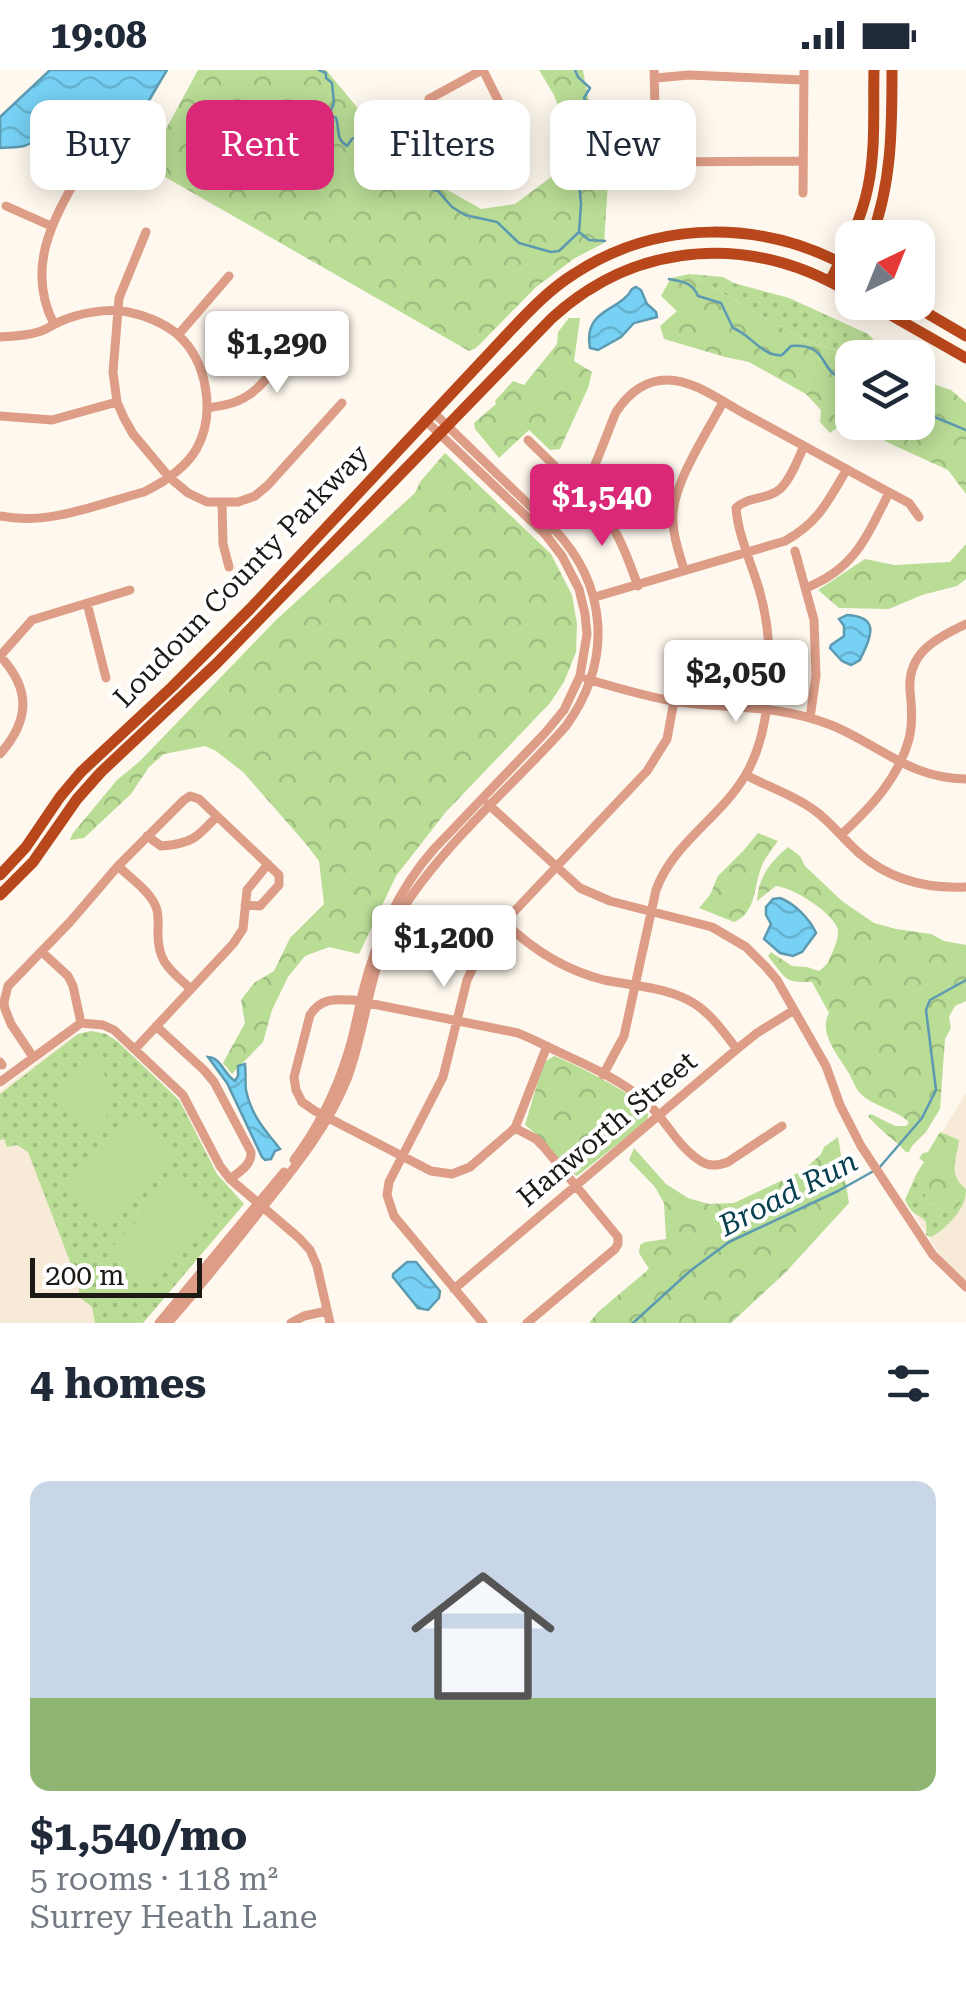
<!DOCTYPE html>
<meta charset="utf-8">
<style>
:root{--surface:#fff;--page:#f2f2f3;--text:#1f2937;--muted:#747a83;--accent:#db2777}
body{margin:0;font-family:"Roboto Serif",serif;background:var(--page);color:var(--text);height:100vh;display:flex;flex-direction:column;font-size:38px;white-space:nowrap}
*{box-sizing:border-box;margin:0}
p{font-size:32px;color:var(--muted)}
.icon{flex:none;width:55px;height:55px;fill:none;stroke:currentColor;stroke-width:2;stroke-linecap:round;stroke-linejoin:round}
.map{position:relative;height:1253px;overflow:hidden}
.side{display:flex;flex-direction:column;background:var(--surface);flex:1}
.side>*{flex:none}
.top-card{position:absolute;left:30px;top:30px;width:908px;height:90px;display:flex;gap:20px}
.needle{width:65px;rotate:43deg}
.controls{position:absolute;left:835px;top:150px;display:grid;gap:20px}
.controls a{display:grid;place-items:center;width:100px;height:100px;border-radius:20px;background:var(--surface);box-shadow:0 5px 25px #0003;font-size:50px}
.scale{position:absolute;left:30px;bottom:25px;width:172px;box-sizing:border-box;padding-left:10px;border:5px solid #1d1a16;border-top:0;font-size:28px;line-height:35px;white-space:nowrap;color:#1d1a16;-webkit-text-stroke:8px #fff;paint-order:stroke}
.price{position:absolute;translate:-50% -85px;padding:0 22px;border-radius:10px;background:#fff;color:#222;font-size:32px;line-height:65px;filter:drop-shadow(0 2px 5px #0008)}
.price::after{content:'';position:absolute;left:50%;top:60px;width:30px;height:22px;margin-left:-15px;background:inherit;clip-path:polygon(0 0,100% 0,50% 100%)}
.price.on{background:var(--accent);color:#fff}
ul{padding:0;list-style:none}
li{display:grid;align-content:center;gap:20px;height:530px;padding:0 30px}
li span{display:grid;place-items:center;height:310px;border-radius:20px;color:#555}
li>.icon{margin-inline-start:auto}
span .icon{width:180px;height:180px;fill:#fffc;stroke-width:1}
li b{font-size:42px}
h2{display:flex;justify-content:space-between;align-items:center;height:120px;padding:0 30px;font-size:42px}
.tag{padding:0 35px;border-radius:20px;background:var(--surface);box-shadow:0 5px 25px #0003;font-size:35px;line-height:90px}
.tag.on{background:var(--accent);color:#fff}
.status{display:flex;justify-content:space-between;align-items:center;height:70px;padding:0 50px;background:var(--surface);direction:ltr}
.status svg{height:28px;fill:currentColor}
.map>svg:first-child{display:block}
.built{fill:#f7ebd8}
.grass{fill:url(#grass-dots)}
.forest{fill:url(#forest-crowns)}
.garden{fill:#badd96}
.water{fill:url(#water-waves);stroke:#5c9ab1;stroke-width:2.5}
.lines{fill:none;stroke-linecap:round;stroke-linejoin:round}
.stream{stroke:#5c9ab1;stroke-width:2.5}
.minor{stroke:#dd9d87;stroke-width:9}
.major{stroke:#b8471b;stroke-width:11}
.labels{text-anchor:middle;dominant-baseline:central;stroke-width:8;stroke-linejoin:round;paint-order:stroke}
.street-label{font-size:28px;fill:#1d1a16;stroke:#fff}
.water-label{font-size:30px;font-style:italic;fill:#084052;stroke:#fff}
</style>
<div class="status"><b>19:08</b><svg viewBox="0 0 49 12"><path d="M0 12V9h3v3zM5 12V6h3v6zM10 12V3h3v9zM15 12V0h3v12zM26 1h20v11H26zM47 4h2v5h-2z"/></svg></div>
<div class="map">
<svg width="966" height="1253" viewBox="0 0 966 1253">
<defs>
<pattern id="grass-dots" width="8" height="8" patternUnits="userSpaceOnUse" patternTransform="scale(2.5)"><rect width="8" height="8" fill="#badd96"/><path d="M2 2h.1M6 6h.1" fill="none" stroke="#9fbd81" stroke-width="1.8" stroke-linecap="round"/></pattern>
<pattern id="forest-crowns" width="20" height="18" patternUnits="userSpaceOnUse" patternTransform="scale(2.5)"><rect width="20" height="18" fill="#badd96"/><path d="M2 6a3 3 0 1 1 6 0M12 15a3 3 0 1 1 6 0" fill="none" stroke="#9fbd81"/></pattern>
<pattern id="water-waves" width="16" height="10" patternUnits="userSpaceOnUse" patternTransform="scale(2.5)"><rect width="16" height="10" fill="#77d1f4"/><path d="M0 5q4-4 8 0t8 0" fill="none" stroke="#66b3d0"/></pattern>
</defs>
<rect width="100%" height="100%" fill="#fef8ee"/>
<path class="built" d="M91,961L106,964L117,971L172,1023L185,1039L217,1104L244,1134L143,1253H0V1021L73,966Z
M966,1023V1213L940,1185L905,1130L915,1106Z"/>
<path class="grass" d="M689,204L723,207L734,213L789,228L868,264L874,270L907,287H857L804,270Z
M91,961L106,964L117,971L179,1030L217,1104L244,1134L143,1253H95L92,1237L79,1227V1215L28,1082L17,1075L7,1077L4,1069L0,1070V1024L78,964Z
M917,1103L928,1133L942,1140L965,1127L966,1123C965,1139 945,1160 931,1167L926,1165C928,1146 924,1151 912,1141C909,1138 907,1134 905,1130Z"/>
<path class="forest" d="M198,0H326L407,97L481,139L515,134L559,101L572,75L554,25L539,0H583L599,87L608,112L604,173L575,188L536,217L476,278L469,281L146,96Z
M689,204L804,270L856,287L852,288V352L848,350L830,363L820,352L821,340L806,324L749,292L725,287L664,269L660,256L677,241L661,226L671,208Z
M569,248H580L574,291L592,302L588,318L560,379L550,380L529,360L499,388L475,359L474,353L496,334L495,331L513,311L524,315L557,274L558,262Z
M918,309L951,320L966,333V424L948,400L891,374L853,353L918,352Z
M445,383L551,484L572,525L577,554L576,582L564,612L550,633L445,743L396,806L359,884L329,877L305,886L288,907L272,940L263,972L232,1004L223,993L245,953L241,930L254,913L274,901L290,868L324,834L319,791L306,774L243,702L216,681L205,676L164,684L149,697L131,724L84,768L70,770L73,763L117,710L140,691L275,551L415,423L420,412Z
M966,474V509L957,516L922,525L889,539L839,538L818,520L865,489L894,495L950,492Z
M758,763L778,771C773,778 767,785 763,793C753,814 758,842 734,852L699,838L710,825L718,806L744,780Z
M788,777L800,786L805,796L842,831L874,853L896,859L931,864L944,871L966,875V931L955,936L949,947L951,958L945,969L940,1039L926,1062L912,1076L909,1082H906C894,1069 879,1060 868,1046L871,1044L895,1056H906L909,1052C895,1039 872,1036 860,1023C855,1018 852,1008 848,1002C838,985 818,963 829,943L812,912C783,913 786,908 768,886L771,882L792,896L807,897L819,901C828,895 829,890 833,881C836,873 840,865 837,857C829,840 793,818 776,816L757,831C758,808 770,792 788,777Z
M554,986C569,991 646,1029 648,1043C649,1046 647,1048 647,1051L577,1106L570,1102L542,1069L525,1055L540,1004L546,991Z
M940,1062L959,1070C957,1090 947,1104 966,1119C966,1128 961,1132 955,1139L950,1138L942,1140L928,1133L917,1103L924,1092L919,1088L923,1083L928,1082Z
M838,1067L849,1133L785,1203L731,1253H589L598,1242L649,1199L639,1183L640,1175L645,1172L666,1169L664,1133L655,1117L629,1090L634,1078L666,1114L688,1128L709,1134L734,1133L804,1100L821,1084L824,1077Z"/>
<path class="garden" d="M91,985C115,1010 116,1044 92,1069L51,1027V1022Z
M137,1047L177,1086L109,1158L68,1119Z
M177,1110L216,1148L146,1220L107,1182Z"/>
<path class="water" d="M50,0H167L148,32L142,36C99,22 63,62 24,76C16,78 8,77 0,78V47Z
M636,217L641,220L647,234L656,242L657,247L634,253L621,267L598,280L590,278C583,238 620,242 632,219Z
M847,545C882,547 870,568 860,590L851,595L842,591L830,578L831,575L844,566V556L839,549Z
M780,828C794,833 810,849 816,863L802,882L793,886L780,883L764,869L771,854L766,845V837L773,829Z
M208,987C222,988 223,1004 235,1011L238,1006V996L245,994C246,1002 245,1011 246,1020C251,1045 265,1060 280,1079L275,1081L271,1089L265,1090L262,1087L227,1013Z
M407,1192H416L440,1221L439,1228L428,1240L418,1238L393,1207V1204Z"/>
<g class="lines">
<path class="stream" d="M319,0L326,3V8L332,13L334,33L329,45L336,48C340,60 335,68 347,76L352,69L359,65L365,71L362,78L365,85L377,87L380,79H384L386,86L402,91L406,107L414,115L438,121L452,137L465,145L497,152L519,173L551,182L559,181L579,162L589,170L605,171
M575,0L578,7L590,18L584,28C597,45 585,52 578,65L581,77L578,100L581,134L579,162
M669,209C683,212 692,212 698,226L721,233L733,258C750,264 764,288 782,285L791,276C832,273 817,304 846,309L852,302
M918,340L966,360
M633,1253L690,1201L729,1172L838,1121L879,1098L922,1048L936,1020L926,940L930,930L966,910"/>
<path class="minor" d="M483,0L506,46
M654,0L657,109
M656,8L689,5L803,10
M429,29L482,0
M657,92L803,91
M803,123L804,0
M6,136L51,156
M146,162L119,228L113,302L117,332L124,348L133,364L169,407L188,423L207,432H238L255,426L268,415L342,333
M54,254C21,190 62,136 92,81
M178,265L229,206
M0,267C13,266 26,266 38,262C46,260 52,255 59,252C79,243 106,238 128,242C144,245 164,253 177,264C207,290 216,343 197,378C186,398 164,412 144,422C98,434 48,456 0,446
M207,338C221,336 235,334 247,326C272,311 286,276 300,252
M0,346L52,350L117,332
M528,370L565,406L585,415
M581,428C585,431 591,432 595,436C616,452 629,492 638,516
M222,433L223,474L229,497
M549,461C586,432 598,385 616,342C628,324 645,310 667,310C694,310 721,331 745,344C800,373 854,404 909,433L919,447
M795,481L814,550L816,606L810,648
M684,500C680,485 674,470 673,454C669,418 706,365 723,332
M806,518C856,498 866,467 889,423
M595,527L785,471C819,452 828,431 847,399
M87,533L106,608
M0,586L32,550L130,520
M0,586C31,619 30,650 0,684
M587,609C617,618 647,627 678,632C732,639 777,634 831,655C880,675 908,708 966,709
M746,705C768,717 794,725 814,740C831,752 843,769 859,783C890,810 926,819 966,817
M488,734L580,818L610,831L712,857L746,877L766,897L777,910L826,996L840,1035L861,1076L933,1185L966,1217
M841,765C871,737 898,709 909,669C913,653 912,637 910,621C907,583 936,568 966,554
M147,766L161,776C191,774 197,768 217,746
M118,796C130,808 150,821 156,837C159,844 158,852 158,860C157,892 169,899 191,919
M504,852C533,880 564,900 604,910C633,916 669,917 695,934C712,945 724,963 737,979
M42,882L68,906L73,916L81,953
M156,956L204,1000L214,1012L251,1082C252,1095 239,1102 230,1109
M547,976L515,1058L470,1097L452,1104L431,1101L315,1041L302,1032L296,1020L294,1007L310,945C321,928 334,929 353,930L518,963L534,970C571,989 614,1004 645,1031C665,1048 677,1076 699,1090C708,1097 718,1096 728,1092L782,1056
M136,978L233,874L243,859L247,820L268,794
M33,987L11,954L5,939L4,932L8,916L70,852L118,796L184,730L190,726L199,729L279,805V815L260,836L245,835
M0,992L2,995
M603,1005L624,966L656,820C673,773 719,749 745,706C774,657 775,573 759,519C751,492 738,465 736,438C748,426 768,430 780,419C791,409 798,389 804,376
M0,1012L81,953L103,955L114,960L183,1025L220,1096L230,1109L299,1168L310,1180L317,1196L330,1253
M515,1058L536,1069L543,1076L618,1167V1174L615,1179L527,1253
M294,1090C317,1059 335,1024 347,986C354,966 357,946 362,925C375,872 397,821 434,779L545,663L564,640L580,606L587,564L585,544L579,519L562,486L545,464L425,350
M454,1219L737,979L757,963L794,940
M159,1253L284,1102
M168,1253C200,1217 230,1179 260,1141C293,1099 327,1059 347,1009C367,957 368,899 396,850C437,779 512,717 566,656C613,591 608,515 553,458L433,342
M291,1253L304,1246L327,1241
M483,1253L394,1146L387,1125L389,1112L443,1007L467,910L479,885L492,865L647,701L667,669L674,631"/>
<path class="major" d="M871,168C892,114 892,57 892,0
M830,211C846,180 861,151 868,117C876,79 873,38 874,0
M868,232L966,288
M908,232L966,266
M0,805L26,777L60,727L81,702L172,617L250,539L511,260C531,239 550,219 574,204C659,148 766,150 852,199
M0,825L33,792L77,729L101,702L217,593L552,248C639,169 754,164 852,224"/>
</g>
<g class="labels">
<g class="street-label">
<text transform="translate(241 506) rotate(-46)">Loudoun County Parkway</text>
<text transform="translate(607 1059) rotate(-40)">Hanworth Street</text>
</g>
<g class="water-label">
<text transform="translate(788 1123) rotate(-27)">Broad Run</text>
</g>
</g>
</svg>
<div class="controls">
<a><svg class="needle" viewBox="-14 -14 28 28"><path d="M0-13l5 13h-10z" fill="#e53935"/><path d="M0 13l5-13h-10z" fill="#747a83"/></svg></a>
<a><svg class="icon" aria-label="layers" viewBox="0 0 24 24"><path d="M12 4l9 5-9 5-9-5zM3 14l9 5 9-5"/></svg></a>
</div>
<div class="scale">200 m</div>
<b class="price" style="left:277px;top:326px">$1,290</b>
<b class="price on" style="left:602px;top:479px">$1,540</b>
<b class="price" style="left:736px;top:655px">$2,050</b>
<b class="price" style="left:444px;top:920px">$1,200</b>
<div class="top-card">
<a class="tag">Buy</a>
<a class="tag on">Rent</a>
<a class="tag">Filters</a>
<a class="tag">New</a>
</div>
</div>
<section class="side">
<h2>4 homes<svg class="icon" aria-label="filters" viewBox="0 0 24 24"><path d="M4 7h16M4 17h16"/><circle cx="9" cy="7" r="2"/><circle cx="15" cy="17" r="2"/></svg></h2>
<ul>
<li><span style="background:linear-gradient(#c9d6e8 70%,#8fb573 0)"><svg class="icon" aria-label="home" viewBox="0 0 24 24"><path d="M3 11l9-7 9 7M6 9v11h12V9"/></svg></span><div><b>$1,540/mo</b><p>5 rooms · 118 m²</p><p>Surrey Heath Lane</p></div></li>
</ul>
</section>
